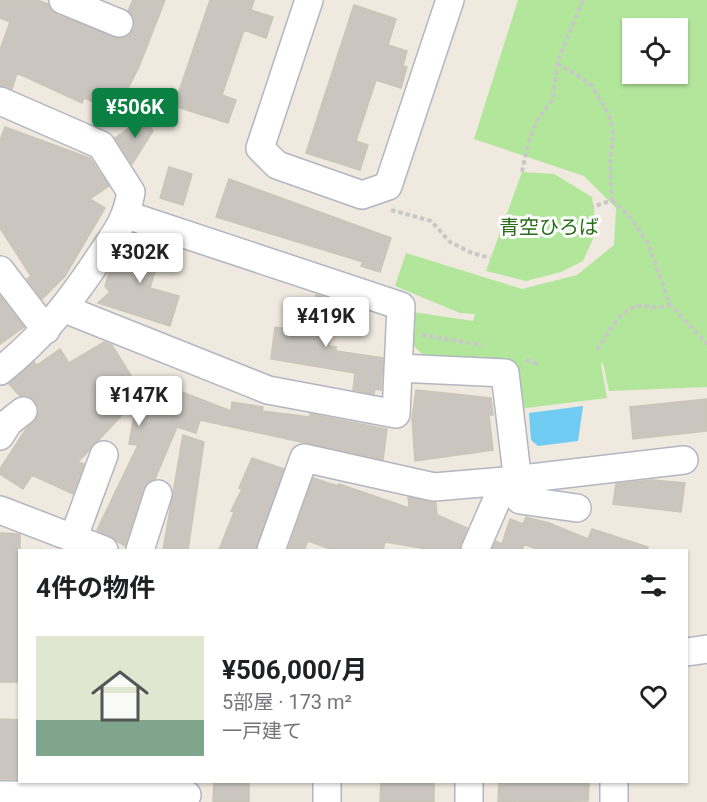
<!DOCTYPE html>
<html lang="ja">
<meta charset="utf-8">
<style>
:root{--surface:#fff;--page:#f6f6f6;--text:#202124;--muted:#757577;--accent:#0b8043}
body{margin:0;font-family:Roboto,"Noto Sans JP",sans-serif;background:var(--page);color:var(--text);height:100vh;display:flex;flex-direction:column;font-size:22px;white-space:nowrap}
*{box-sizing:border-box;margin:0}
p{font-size:20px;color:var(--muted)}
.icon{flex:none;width:33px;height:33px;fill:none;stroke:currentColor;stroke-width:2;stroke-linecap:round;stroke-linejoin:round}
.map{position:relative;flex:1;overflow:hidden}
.panel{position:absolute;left:18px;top:549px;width:670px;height:234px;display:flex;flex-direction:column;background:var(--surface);border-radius:0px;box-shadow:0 2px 4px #0004}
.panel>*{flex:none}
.tools{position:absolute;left:622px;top:18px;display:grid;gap:12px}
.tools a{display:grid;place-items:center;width:66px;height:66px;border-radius:0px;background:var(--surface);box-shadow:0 2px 4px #0004;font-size:30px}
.price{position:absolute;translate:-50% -51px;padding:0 14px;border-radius:6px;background:#fff;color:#222;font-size:20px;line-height:39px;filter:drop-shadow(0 2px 3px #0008)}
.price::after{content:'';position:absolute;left:50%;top:36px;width:18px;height:14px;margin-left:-9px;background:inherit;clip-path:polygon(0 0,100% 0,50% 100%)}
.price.active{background:var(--accent);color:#fff}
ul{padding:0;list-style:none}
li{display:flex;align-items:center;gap:18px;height:150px;padding:0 18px}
li span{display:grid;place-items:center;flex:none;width:168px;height:120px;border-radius:0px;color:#555}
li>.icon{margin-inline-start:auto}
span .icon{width:72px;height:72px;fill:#fffc;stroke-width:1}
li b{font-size:26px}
h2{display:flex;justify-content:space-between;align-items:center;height:72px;padding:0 18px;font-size:26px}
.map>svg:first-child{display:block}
.green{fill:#b2e69b;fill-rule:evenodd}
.water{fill:#70ccf3}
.building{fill:#cac6bf;stroke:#cbc5b8;stroke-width:1.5}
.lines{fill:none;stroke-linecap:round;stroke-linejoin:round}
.minor-casing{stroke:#b3b5c1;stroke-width:30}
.path{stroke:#c8c8c8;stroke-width:4;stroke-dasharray:4.5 3;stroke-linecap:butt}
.minor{stroke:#fff;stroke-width:27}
.labels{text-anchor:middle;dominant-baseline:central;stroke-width:6;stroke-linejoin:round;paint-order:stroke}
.park-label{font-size:20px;fill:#286e19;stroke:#fff}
</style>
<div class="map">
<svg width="707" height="802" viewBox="0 0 707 802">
<rect width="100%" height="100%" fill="#efe9df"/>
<path class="green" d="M518,0H707V387L609,391L603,363L601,364L607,398L518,409L514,361L425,357L410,342L413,312L473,321L475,314L460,313L395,286L406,253L522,289L577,275L614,245L616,208L584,176L474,139ZM633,28H678V74H633Z
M522,172L554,174L592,197L597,230L583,261L561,272L526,281L486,271Z"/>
<path class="water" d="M583,406L578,441L538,446L531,440L529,413Z"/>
<path class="building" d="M0,0H37L48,4L57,15L121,39L129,35L134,28V20L128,11L133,0H165L139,67L127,90L124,89L126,92L118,112L84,98L82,103L17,73L12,89L0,86V50L10,22L0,18Z
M210,0H254L251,10L273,17L266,38L244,30L222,95L236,100L228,123L174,106Z
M354,5L396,19L388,45L407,51L403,66L407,67L401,88L376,80L356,141L368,145L360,170L306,153Z
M144,118L153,131L132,164L115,138Z
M5,127L90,158L109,186L90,199L105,208L65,276L42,299L27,279L31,276L0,228V140Z
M169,167L192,174L183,205L160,198Z
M229,179L391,238L380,272L361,266L363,262L216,217Z
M134,234L163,244L150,288L179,296L170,326L98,303L110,292L105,286L110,270L118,259L126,261Z
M316,295L343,303L328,346L336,347V351L383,358L381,390L375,389L374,394L353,390L355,373L271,359L275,327L304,331Z
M0,296L24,327L0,344Z
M104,342L112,345L148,403L156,382L231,411L232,402L263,407L262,411L310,417V414L387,429L383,460L200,420L196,433L177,427L155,479L148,482L143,489L125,546L97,530L138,445L129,444L137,399L78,462L84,464L73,494L32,475L23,489L0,474V469L26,429L37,417L39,409L35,401L20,396L9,384L34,362L37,365L60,349L69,363Z
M416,390L491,398L493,415H489L493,450L415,461L412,418Z
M707,399V431L633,439L630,407Z
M183,435L204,442L188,550H163Z
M252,458L284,469L256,550H219L234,512L231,511L242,489L239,488Z
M313,478L338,486L339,484L409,508L408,497L436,503L437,515L467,528L459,550H434L385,542L383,550H333L308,541L304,550H288Z
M652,480L685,483L681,512L613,504L616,484Z
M526,517L549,523L588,539L592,529L648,547L647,550H539L524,544L522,550H492L496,541L502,544L510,519L523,524Z
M0,533L20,534V682H0Z
M0,719L20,720V779H0Z
M214,782H249V802H213Z
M381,782H434V802H380Z
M499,782H589L588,801L498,802Z"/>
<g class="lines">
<g class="minor-casing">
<path id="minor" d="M63,0L119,23
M309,0L260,148L277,165L362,195L388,186L450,0
M0,101L101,145L131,192C126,223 114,235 97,261C66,307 43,336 0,371
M0,270L46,330
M65,309L268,390L396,414L401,306L127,215
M398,368L505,373L520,500L577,508
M0,436L9,422L23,411
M505,481L684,460
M0,510L104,550
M73,539L104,455
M140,550L158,494
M271,550L304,458L434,487L505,481L475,550
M687,652L707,649
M327,782V802
M469,782V802
M614,782V802
M0,795H187"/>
</g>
<path class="path" d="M557,64L582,78L592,86L609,115L613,131L610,167L612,200L593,207
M522,172L528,144L536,122L553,98L558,60L583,0
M612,200L632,219L649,246L670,304L707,344
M391,210L431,221L450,242L472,253L490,258
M422,335L482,345
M597,349C609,335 618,309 639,306C652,305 655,311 670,304
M526,360L538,364"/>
<use href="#minor" class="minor"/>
</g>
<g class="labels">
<g class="park-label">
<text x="549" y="227">青空ひろば</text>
</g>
</g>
</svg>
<div class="tools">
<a><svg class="icon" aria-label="locate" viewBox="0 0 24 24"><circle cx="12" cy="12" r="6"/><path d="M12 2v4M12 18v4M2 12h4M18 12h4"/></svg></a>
</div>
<b class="price active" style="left:135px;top:139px">¥506K</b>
<b class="price" style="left:140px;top:284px">¥302K</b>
<b class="price" style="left:326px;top:348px">¥419K</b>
<b class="price" style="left:139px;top:427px">¥147K</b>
<section class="panel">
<h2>4件の物件<svg class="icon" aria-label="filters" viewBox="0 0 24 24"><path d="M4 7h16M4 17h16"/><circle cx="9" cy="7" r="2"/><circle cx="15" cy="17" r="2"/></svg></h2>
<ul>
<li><span style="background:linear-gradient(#dfe7d0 70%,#7fa58c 0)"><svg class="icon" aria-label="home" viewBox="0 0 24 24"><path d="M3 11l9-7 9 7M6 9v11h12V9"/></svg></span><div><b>¥506,000/月</b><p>5部屋 · 173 m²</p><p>一戸建て</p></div><svg class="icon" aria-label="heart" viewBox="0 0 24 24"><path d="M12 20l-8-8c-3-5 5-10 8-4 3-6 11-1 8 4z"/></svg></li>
</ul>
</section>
</div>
